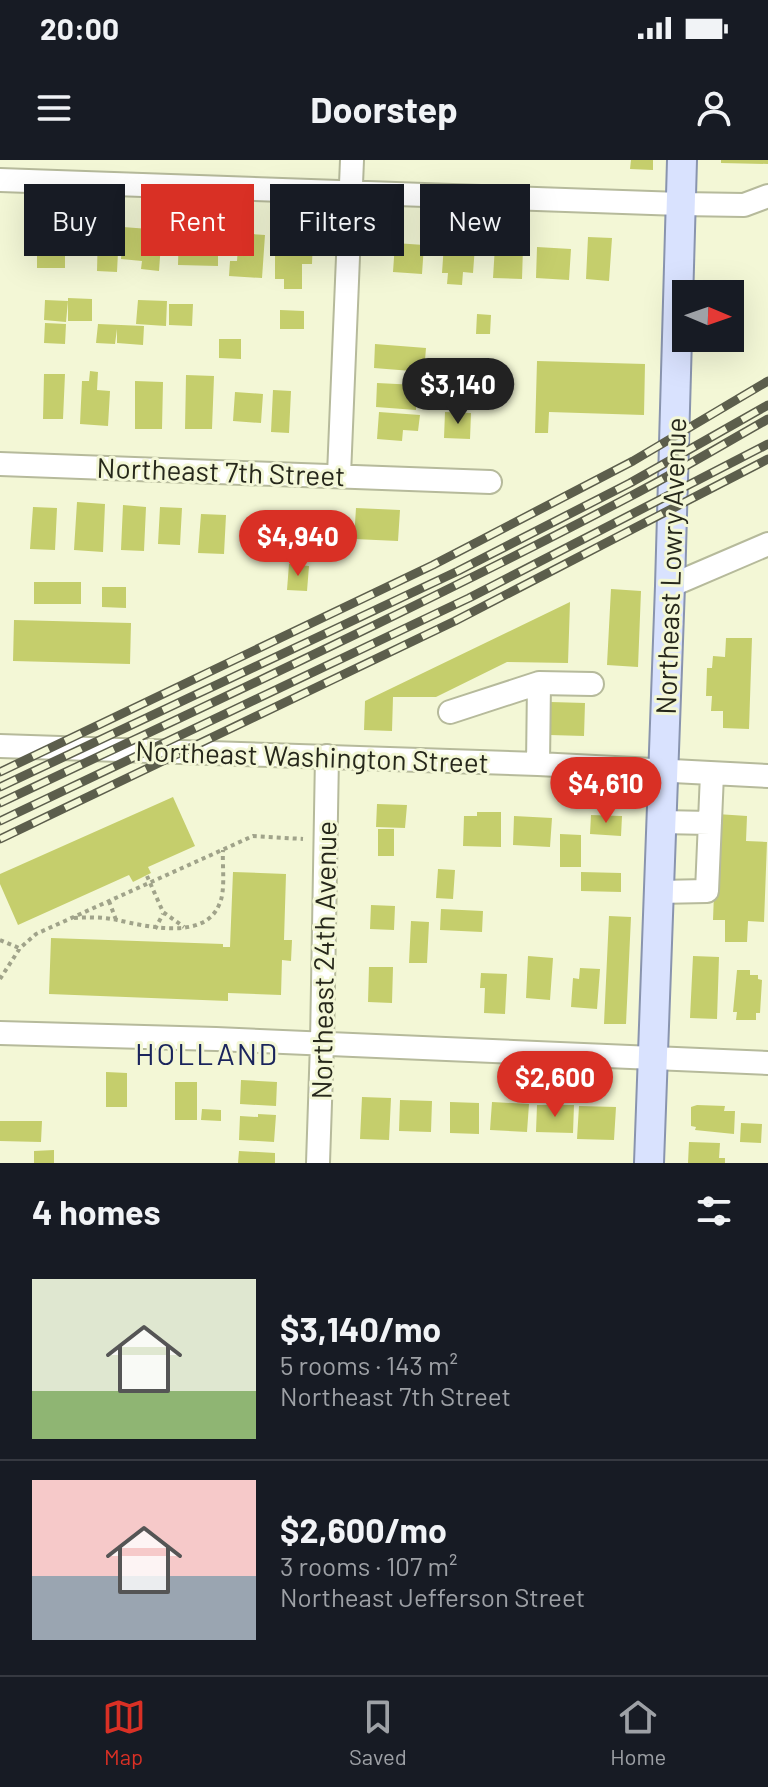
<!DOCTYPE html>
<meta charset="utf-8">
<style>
:root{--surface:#171b24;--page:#20242c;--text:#f1f3f6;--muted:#9ea1a6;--line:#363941;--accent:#d93025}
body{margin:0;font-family:Barlow,sans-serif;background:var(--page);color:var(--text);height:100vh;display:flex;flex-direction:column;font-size:30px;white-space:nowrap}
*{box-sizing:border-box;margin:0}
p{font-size:26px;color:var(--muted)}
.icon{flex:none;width:44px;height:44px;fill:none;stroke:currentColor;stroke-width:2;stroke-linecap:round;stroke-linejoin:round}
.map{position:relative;height:1003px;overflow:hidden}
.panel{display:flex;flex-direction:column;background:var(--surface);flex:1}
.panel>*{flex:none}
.hud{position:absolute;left:24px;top:24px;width:720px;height:72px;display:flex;gap:16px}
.needle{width:52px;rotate:92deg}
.fabs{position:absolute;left:672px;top:120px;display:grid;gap:16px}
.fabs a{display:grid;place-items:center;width:72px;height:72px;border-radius:0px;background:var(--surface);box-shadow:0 8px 32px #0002;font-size:40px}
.price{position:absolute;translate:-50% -68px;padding:0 18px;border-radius:28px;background:var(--accent);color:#fff;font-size:26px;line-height:52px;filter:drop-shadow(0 2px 4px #0008)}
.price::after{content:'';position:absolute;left:50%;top:48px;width:24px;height:18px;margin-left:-12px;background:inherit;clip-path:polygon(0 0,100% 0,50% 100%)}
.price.active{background:#222;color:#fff}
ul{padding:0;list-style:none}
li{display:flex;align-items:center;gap:24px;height:200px;padding:0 32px}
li+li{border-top:2px solid var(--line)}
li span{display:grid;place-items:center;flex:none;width:224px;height:160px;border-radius:0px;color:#555}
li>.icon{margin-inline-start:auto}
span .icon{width:96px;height:96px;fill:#fffc;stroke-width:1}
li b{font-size:34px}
h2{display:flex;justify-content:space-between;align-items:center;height:96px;padding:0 32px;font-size:34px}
.tag{padding:0 28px;border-radius:0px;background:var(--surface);box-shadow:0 8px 32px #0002;font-size:28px;line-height:72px}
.tag.active{background:var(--accent);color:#fff}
.status{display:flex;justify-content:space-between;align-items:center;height:56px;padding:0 40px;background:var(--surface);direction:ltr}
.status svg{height:22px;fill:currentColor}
header{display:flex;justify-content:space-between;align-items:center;height:104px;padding:0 32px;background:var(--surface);font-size:36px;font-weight:700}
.tabs{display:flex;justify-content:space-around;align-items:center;height:112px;border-top:2px solid var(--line);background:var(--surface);font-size:22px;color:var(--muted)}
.tabs a{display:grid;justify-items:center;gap:4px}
.tabs .active{color:var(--accent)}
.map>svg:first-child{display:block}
.building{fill:#c5ce6c}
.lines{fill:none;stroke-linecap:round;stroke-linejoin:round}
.minor-casing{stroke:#b6ba9b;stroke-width:26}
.major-casing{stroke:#8994ae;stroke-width:32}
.path{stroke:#a0a38a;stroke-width:4;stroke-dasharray:4 4;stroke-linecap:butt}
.minor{stroke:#fff;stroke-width:22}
.major{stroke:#d9e2fe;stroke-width:28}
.rail-casing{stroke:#5c5e4c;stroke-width:9}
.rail{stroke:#f3f7d6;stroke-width:6;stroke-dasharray:18;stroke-linecap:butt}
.labels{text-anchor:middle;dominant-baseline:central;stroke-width:6;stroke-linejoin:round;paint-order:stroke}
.street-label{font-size:28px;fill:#26271b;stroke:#f3f7d6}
.neighbourhood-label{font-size:30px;letter-spacing:2px;fill:#1a245c;stroke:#f3f7d6}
</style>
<div class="status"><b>20:00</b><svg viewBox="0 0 49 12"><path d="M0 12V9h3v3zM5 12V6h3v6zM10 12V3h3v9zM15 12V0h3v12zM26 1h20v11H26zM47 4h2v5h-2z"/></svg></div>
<header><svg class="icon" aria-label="menu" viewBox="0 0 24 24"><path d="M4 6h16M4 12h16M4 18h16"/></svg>Doorstep<svg class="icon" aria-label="person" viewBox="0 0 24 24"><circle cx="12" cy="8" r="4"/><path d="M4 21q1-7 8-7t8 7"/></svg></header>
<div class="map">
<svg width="768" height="1003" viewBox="0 0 768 1003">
<rect width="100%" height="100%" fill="#f3f7d6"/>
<path class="building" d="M631,0H653V10L630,9Z
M721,0H768V4L721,3Z
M123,67L162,70L159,111L141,109L142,101L121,99Z
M179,69L203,70V76H218V106L178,105Z
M37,70H65V108H37Z
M98,71L119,72L117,112L97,111Z
M239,73L265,75L262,118L229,116L230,101H237Z
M275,77L313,78L312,104H302V129H284V119H275Z
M588,77L612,78L609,121L586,119Z
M395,83L424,85L422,114L393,112Z
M444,84L475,86L473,113L463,112L462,125L447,124L448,113H442Z
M495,86L523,87L522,119L493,118Z
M537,87L571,89L569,120L536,118Z
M68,138L92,139V161H68Z
M45,140L68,141L66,162L44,160Z
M138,140L167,141L166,166L136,164Z
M169,144H193L192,166L169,165Z
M280,150L304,151V169H280Z
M477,154L491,155L490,174H476Z
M45,163L66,164L65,184L44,183Z
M98,164L144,166L143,185L117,183V169L115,184L96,183Z
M219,179H241V199L219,198Z
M375,184L426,188L424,212L374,208Z
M537,201L645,204L644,255L549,252L548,273H535Z
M90,211L98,212L97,230L110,231L108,266L80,264L82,221H89Z
M44,214H65L63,259H43Z
M186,215L214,216L212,269H185Z
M450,215L472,217L471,237L448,235Z
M135,221L163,222L162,269H135Z
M377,223L417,225L416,250L376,247Z
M273,230L291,231L289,273L271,272Z
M235,232L263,234L261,263L233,261Z
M379,252L420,255L418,271L403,270L402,281L377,279Z
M445,252L471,253L470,279L444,278Z
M77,342L105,344L103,392L74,390Z
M123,345L146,347L144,391L121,390Z
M33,347L57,348L55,390L30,389Z
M160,347L182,348L180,385L158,384Z
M356,348L400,350L398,381L354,379Z
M201,354L226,355L224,394L198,393Z
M320,356L347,357L345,394L318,392Z
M256,361L283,363L280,394L254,392Z
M289,404L309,406L307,431L287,430Z
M34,422H81V444H34Z
M102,427H126V448L102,447Z
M611,429L641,431L638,507L607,505Z
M570,442L568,503L507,502L436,537H393L392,571L364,570L365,541Z
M14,460L131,463L130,504L13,501Z
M726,478H752L749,569L723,568V551H711L712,536H706L707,508H712L713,496L725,497Z
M551,542L585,543L584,576L550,575Z
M173,637L195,686L148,707L151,713L133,722L129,715L18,765L0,724V714Z
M377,644L407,645L405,668L376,667Z
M477,652H501V687L463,686L464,656H477Z
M717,654L747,656L746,681L767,682L764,762L748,761L747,782H725V760H713Z
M591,655L622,656L621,676L590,674Z
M514,656L552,658L550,687L513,685Z
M378,669H394V696H378Z
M560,674L581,675V707H560Z
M438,709L455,710L453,739L436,738Z
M233,712L286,714L284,780H292L291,801L282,800L281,835L228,833V841L49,834L51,778L223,784V787H230Z
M581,712L621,713V732L581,731Z
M371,745L395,746L394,770L370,769Z
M441,749L483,751L482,772L440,770Z
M609,756L631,757L626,864H604Z
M411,761L429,762L427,803H409Z
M528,796L553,798L550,840L526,838Z
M693,796L719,797L717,859L690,858Z
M369,807H393L392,843L368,842Z
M580,808L600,809L597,849L571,847L573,818L579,819Z
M737,810H750V815H758V819L762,820L760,853H756V860H736L737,852H733Z
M481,813L507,814L505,854L484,853L485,828H480Z
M106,912L127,913V947H106Z
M241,920L277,922L276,946L240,944Z
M175,922H197V960H175Z
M362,937L391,938L389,980L360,979Z
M400,940L432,941L431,972L399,971Z
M450,942L479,943V974L450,973Z
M492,942L529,944L527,972L490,970Z
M537,945H574L573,973L536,972Z
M697,945L725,946L724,951H735L734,974L695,970L696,967L691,966V947Z
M579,946L616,947L614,980L577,979Z
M202,949L221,950V961L201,960Z
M258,954L276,955L274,982L239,980L240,956L258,957Z
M0,961H42L41,982L0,981Z
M741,963L762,964L761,983L740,982Z
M689,982L720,983L719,998H725V1003H688Z
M54,990V1003H34V991Z
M239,991L275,993V1003H238Z"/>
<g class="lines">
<g class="minor-casing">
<path id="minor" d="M0,20L680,44L744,45L768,36
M0,304L490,322
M339,315L352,0
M670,426L768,384
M450,552L539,523
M0,586L538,604L768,616
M538,604L539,523L592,524
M661,662L710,663
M658,732L707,731L712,614
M0,873L216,879L768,903
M318,1003L322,883L327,596"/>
</g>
<g class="major-casing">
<path id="major" d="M649,1003L670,426L682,0"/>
</g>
<path class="path" d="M147,716L163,752L184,767
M109,741L116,760
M74,758C88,757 103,757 117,760C145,766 204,781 219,745C226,731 222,706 223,690
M155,769L163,754
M0,780L19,788
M0,819L20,788L36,774L253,676L303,679"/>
<use href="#minor" class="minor"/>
<use href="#major" class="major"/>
<g class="rail-casing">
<path id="rail" d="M0,612L433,405L633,301L768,221
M0,627L458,411L630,323L768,245
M0,643C211,543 424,445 631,336C677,312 722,285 768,259
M0,661L469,438L768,284
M0,679L455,461L768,299"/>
</g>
<use href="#rail" class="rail"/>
</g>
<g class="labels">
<g class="street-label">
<text transform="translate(221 311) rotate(2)">Northeast 7th Street</text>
<text transform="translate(670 406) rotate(-88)">Northeast Lowry Avenue</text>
<text transform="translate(312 596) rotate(2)">Northeast Washington Street</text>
<text transform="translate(323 800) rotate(-89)">Northeast 24th Avenue</text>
</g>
<g class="neighbourhood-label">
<text x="207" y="893">HOLLAND</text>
</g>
</g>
</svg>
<div class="fabs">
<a><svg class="needle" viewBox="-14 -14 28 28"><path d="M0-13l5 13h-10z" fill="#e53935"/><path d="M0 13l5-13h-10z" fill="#9ea1a6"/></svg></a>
</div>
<b class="price active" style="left:458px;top:266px">$3,140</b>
<b class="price" style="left:298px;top:418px">$4,940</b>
<b class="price" style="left:606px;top:665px">$4,610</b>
<b class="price" style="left:555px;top:959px">$2,600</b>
<div class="hud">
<a class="tag">Buy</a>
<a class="tag active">Rent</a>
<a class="tag">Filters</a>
<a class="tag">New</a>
</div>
</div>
<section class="panel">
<h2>4 homes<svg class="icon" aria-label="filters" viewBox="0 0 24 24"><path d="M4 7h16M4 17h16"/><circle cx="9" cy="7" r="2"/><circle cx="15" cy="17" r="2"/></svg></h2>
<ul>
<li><span style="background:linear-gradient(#dfe7d0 70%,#8fb573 0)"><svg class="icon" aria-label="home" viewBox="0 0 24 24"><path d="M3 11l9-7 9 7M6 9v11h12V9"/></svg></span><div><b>$3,140/mo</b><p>5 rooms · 143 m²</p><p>Northeast 7th Street</p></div></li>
<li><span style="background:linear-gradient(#f6c9c9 60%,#9aa5b1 0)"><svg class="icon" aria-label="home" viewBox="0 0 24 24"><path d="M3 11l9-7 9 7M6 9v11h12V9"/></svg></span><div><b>$2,600/mo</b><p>3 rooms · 107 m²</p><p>Northeast Jefferson Street</p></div></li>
</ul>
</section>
<nav class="tabs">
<a class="active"><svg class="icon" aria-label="map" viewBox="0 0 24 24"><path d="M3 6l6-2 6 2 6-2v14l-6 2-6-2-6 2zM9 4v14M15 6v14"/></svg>Map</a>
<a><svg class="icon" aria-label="saved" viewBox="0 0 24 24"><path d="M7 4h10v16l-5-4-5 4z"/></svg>Saved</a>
<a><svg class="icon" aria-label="home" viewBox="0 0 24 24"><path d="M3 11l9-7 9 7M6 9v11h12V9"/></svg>Home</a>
</nav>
